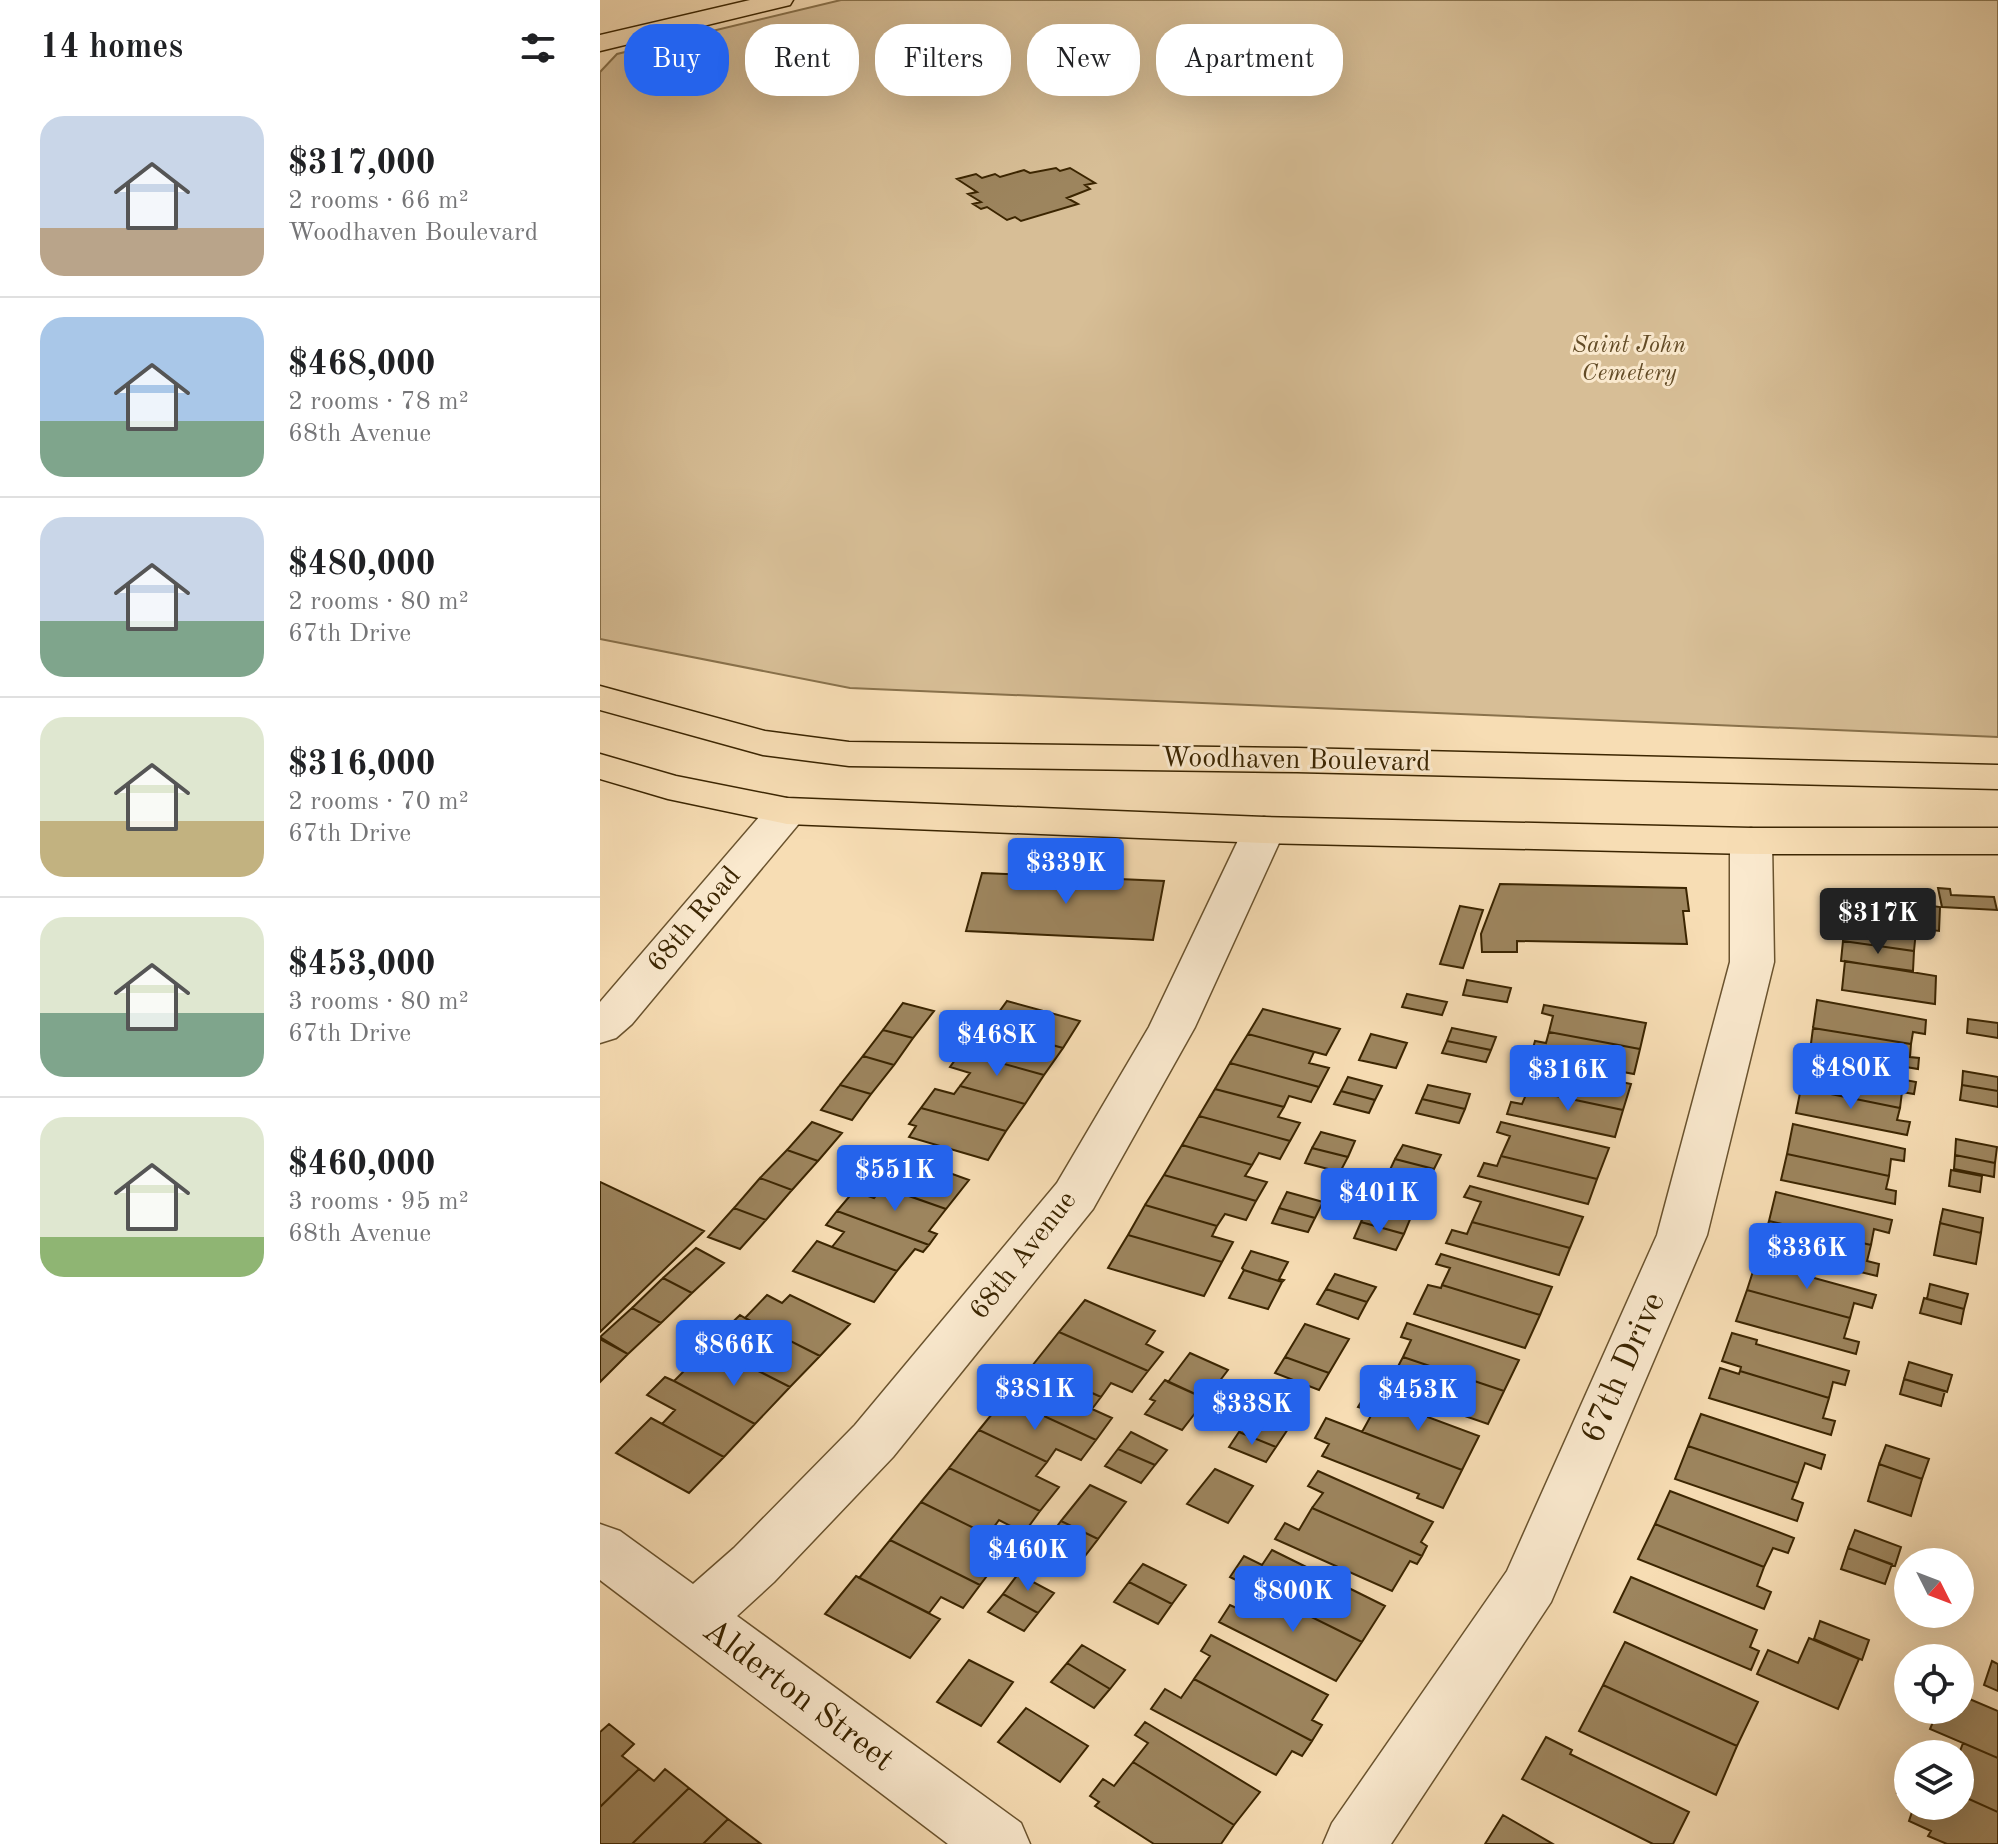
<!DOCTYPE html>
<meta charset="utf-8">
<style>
:root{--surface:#fff;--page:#f6f6f6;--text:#202124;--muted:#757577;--line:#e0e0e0;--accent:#2563eb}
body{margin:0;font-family:"Old Standard TT",serif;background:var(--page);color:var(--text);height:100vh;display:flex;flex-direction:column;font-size:30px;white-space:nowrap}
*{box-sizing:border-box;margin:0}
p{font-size:26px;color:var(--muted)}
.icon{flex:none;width:44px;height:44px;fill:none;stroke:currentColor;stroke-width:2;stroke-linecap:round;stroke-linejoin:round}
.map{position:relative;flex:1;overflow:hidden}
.drawer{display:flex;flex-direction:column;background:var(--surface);width:600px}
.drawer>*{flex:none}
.banner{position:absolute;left:24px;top:24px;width:760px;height:72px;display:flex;gap:16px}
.needle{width:52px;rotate:132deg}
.controls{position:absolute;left:1294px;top:1548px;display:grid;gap:16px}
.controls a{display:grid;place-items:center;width:80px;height:80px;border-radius:50%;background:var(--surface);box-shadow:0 8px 32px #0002;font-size:40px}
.price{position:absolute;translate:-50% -68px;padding:0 18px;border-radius:8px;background:var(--accent);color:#fff;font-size:26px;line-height:52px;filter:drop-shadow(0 2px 4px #0008)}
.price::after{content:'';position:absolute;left:50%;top:48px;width:24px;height:18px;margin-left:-12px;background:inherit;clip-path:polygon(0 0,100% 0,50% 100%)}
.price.on{background:#222;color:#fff}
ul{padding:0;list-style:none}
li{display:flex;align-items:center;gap:24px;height:200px;padding:0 40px}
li+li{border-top:2px solid var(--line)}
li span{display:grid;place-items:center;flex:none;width:224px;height:160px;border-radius:24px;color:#555}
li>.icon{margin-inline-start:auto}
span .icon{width:96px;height:96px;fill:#fffc;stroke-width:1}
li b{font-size:34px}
h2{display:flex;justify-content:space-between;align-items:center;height:96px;padding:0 40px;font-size:34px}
.chip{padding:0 28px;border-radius:32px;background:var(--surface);box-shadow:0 8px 32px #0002;font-size:28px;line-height:72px}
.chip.on{background:var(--accent);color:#fff}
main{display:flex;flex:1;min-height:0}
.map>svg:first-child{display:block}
.green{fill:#d7be96;stroke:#89724c;stroke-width:2}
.building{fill:#9d855e;stroke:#3b2501;stroke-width:2}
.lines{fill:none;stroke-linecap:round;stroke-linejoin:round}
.minor-casing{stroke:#6a532e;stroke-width:3}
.major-casing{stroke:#3b2501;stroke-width:3}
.minor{fill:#fae9ce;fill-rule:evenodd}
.major{fill:#f7ddb4;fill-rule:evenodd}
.labels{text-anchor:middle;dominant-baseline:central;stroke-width:6;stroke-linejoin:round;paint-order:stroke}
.far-park-label{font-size:24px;font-style:italic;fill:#624b26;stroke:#fae9ce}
.street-label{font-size:28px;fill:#3b2501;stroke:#fae9ce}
.near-street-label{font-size:34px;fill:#3b2501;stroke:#fae9ce}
</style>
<main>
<section class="drawer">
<h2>14 homes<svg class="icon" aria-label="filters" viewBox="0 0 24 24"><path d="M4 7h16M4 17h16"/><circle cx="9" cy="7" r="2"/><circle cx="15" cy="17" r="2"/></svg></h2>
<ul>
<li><span style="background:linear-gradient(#c9d6e8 70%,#b9a48a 0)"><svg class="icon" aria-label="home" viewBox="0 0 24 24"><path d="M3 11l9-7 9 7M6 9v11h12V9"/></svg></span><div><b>$317,000</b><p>2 rooms · 66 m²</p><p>Woodhaven Boulevard</p></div></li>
<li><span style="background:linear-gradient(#a9c7e8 65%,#7fa58c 0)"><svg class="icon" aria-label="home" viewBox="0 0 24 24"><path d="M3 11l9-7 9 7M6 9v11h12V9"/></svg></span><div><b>$468,000</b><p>2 rooms · 78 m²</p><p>68th Avenue</p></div></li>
<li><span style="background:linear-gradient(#c9d6e8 65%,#7fa58c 0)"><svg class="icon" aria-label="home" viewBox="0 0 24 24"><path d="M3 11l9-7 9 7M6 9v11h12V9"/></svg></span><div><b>$480,000</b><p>2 rooms · 80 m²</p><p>67th Drive</p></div></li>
<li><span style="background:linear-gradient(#dfe7d0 65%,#c2b280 0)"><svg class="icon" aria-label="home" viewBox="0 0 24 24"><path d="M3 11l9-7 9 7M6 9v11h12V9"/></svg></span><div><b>$316,000</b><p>2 rooms · 70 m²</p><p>67th Drive</p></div></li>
<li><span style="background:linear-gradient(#dfe7d0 60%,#7fa58c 0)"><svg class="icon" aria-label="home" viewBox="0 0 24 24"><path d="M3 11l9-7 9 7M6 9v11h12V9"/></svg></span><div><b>$453,000</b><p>3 rooms · 80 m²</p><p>67th Drive</p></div></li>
<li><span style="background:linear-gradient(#dfe7d0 75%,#8fb573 0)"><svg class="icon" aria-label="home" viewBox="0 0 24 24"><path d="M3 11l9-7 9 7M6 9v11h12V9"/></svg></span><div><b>$460,000</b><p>3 rooms · 95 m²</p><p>68th Avenue</p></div></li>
</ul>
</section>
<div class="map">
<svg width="1398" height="1844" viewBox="0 0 1398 1844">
<rect width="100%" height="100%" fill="#f7ddb4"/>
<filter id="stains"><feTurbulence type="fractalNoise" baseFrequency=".0025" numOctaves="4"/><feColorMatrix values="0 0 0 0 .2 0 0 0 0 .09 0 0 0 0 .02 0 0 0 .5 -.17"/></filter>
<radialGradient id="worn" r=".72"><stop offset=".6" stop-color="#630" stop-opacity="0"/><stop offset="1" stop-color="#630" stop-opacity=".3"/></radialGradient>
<path class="green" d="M241,0H1398V737L250,688L0,639V72L17,54Z"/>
<path class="building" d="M456,168L460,171L470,168L495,183L485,185L490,189L467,198L478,204L421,221L415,217L407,220L387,207L381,209L373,204L381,202L368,194L377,192L357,179L376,174L382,178L395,174L400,177L424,170L430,173Z
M382,873L564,881L553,940L366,931Z
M900,884L1086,888L1089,911H1083L1087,944L917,941V952H882L881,934Z
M1338,888L1350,889L1351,895L1394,897L1397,910L1342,907Z
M1252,895L1340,907L1339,931L1249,920Z
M860,906L883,910L863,968L840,964Z
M1244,920L1316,930L1314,951L1243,941Z
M1243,941L1314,951L1313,971L1241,961Z
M1245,961L1336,976L1335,1004L1242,990Z
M867,980L911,988L907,1002L863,995Z
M807,994L847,1002L842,1015L802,1007Z
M1217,1000L1326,1020L1325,1034L1313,1032L1311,1044L1213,1028Z
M407,1001L480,1021L463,1048L388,1027Z
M303,1003L334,1011L313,1038L283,1030Z
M944,1005L1046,1023L1040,1049L949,1032L953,1016L942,1013Z
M663,1009L740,1029L726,1055L648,1034Z
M1368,1019L1398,1023V1038L1367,1033Z
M852,1028L896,1037L891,1050L847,1041Z
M1213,1028L1311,1044L1310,1057L1319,1058L1318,1069L1210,1051Z
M283,1030L313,1038L294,1065L263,1056Z
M400,1031L463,1048L444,1075L361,1052L373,1035L394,1040Z
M949,1032L1040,1049L1034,1074L931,1055L935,1041L946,1043Z
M648,1034L714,1052L709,1063L729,1068L719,1087L630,1063Z
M771,1034L807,1043L796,1068L759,1060Z
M847,1041L891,1050L886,1062L842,1053Z
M361,1052L444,1075L425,1104L360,1086L370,1073L350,1067Z
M263,1056L294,1065L271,1094L240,1085Z
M922,1061L1031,1084L1023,1110L913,1087Z
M1207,1061L1316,1082L1314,1094L1302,1092L1300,1108L1201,1088Z
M630,1063L719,1087L711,1102L689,1096L684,1107L615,1089Z
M1363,1071L1398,1077V1091L1362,1085Z
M748,1077L782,1086L775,1100L741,1091Z
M240,1085L271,1094L252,1120L221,1110Z
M828,1085L870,1094L865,1109L822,1099Z
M1362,1085L1398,1091V1107L1360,1100Z
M360,1086L425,1104L406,1131L321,1108L335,1089L354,1094Z
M1201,1088L1300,1108L1297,1120L1310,1122L1307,1135L1196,1113Z
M615,1089L684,1107L678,1117L700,1123L690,1141L599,1116Z
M928,1090L1023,1110L1015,1137L907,1114L911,1102L922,1104Z
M741,1091L775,1100L769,1113L734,1104Z
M822,1099L865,1109L859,1123L816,1113Z
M321,1108L406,1131L388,1160L309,1137L316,1126L309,1124Z
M599,1116L690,1141L680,1159L659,1153L652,1165L582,1145Z
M212,1122L242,1133L218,1161L187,1150Z
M901,1122L1009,1148L997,1179L901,1156L910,1136L897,1132Z
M1193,1124L1305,1149L1304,1161L1291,1159L1289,1176L1187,1154Z
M721,1132L755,1141L748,1157L712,1148Z
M1356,1139L1397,1147L1395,1163L1355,1155Z
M582,1145L652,1165L645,1176L667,1182L656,1201L564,1175Z
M803,1145L841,1155L834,1169L795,1159Z
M712,1148L748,1157L740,1172L705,1163Z
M187,1150L218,1161L192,1190L160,1178Z
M1187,1154L1289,1176L1286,1189L1296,1191L1295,1204L1181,1180Z
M1355,1155L1395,1163L1394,1177L1354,1169Z
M901,1156L997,1179L988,1204L878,1176L884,1163L897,1166Z
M308,1158L369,1180L346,1209L264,1180L278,1162L298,1169Z
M795,1159L834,1169L827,1184L788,1174Z
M1351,1170L1382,1176L1380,1192L1349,1186Z
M564,1175L656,1201L646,1220L625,1214L617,1226L545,1205Z
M160,1178L192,1190L166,1220L134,1208Z
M0,1182L104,1231L0,1332Z
M870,1186L983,1217L970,1248L872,1222L881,1202L864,1197Z
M283,1187L346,1209L329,1231L337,1234L329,1245L237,1211L254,1191L274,1198Z
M687,1192L723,1202L715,1218L679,1208Z
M1176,1192L1292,1220L1289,1233L1274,1229L1271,1245L1169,1221Z
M545,1205L617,1226L612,1236L633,1242L622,1262L528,1235Z
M768,1206L811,1217L804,1234L761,1222Z
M134,1208L166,1220L140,1249L108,1237Z
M679,1208L715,1218L708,1232L672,1223Z
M1343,1209L1383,1218L1381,1233L1340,1223Z
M237,1211L329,1245L323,1252L315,1249L297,1271L232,1247L244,1232L226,1225Z
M1169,1221L1271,1245L1267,1261L1279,1264L1277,1276L1161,1248Z
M761,1222L804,1234L796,1250L754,1238Z
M872,1222L970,1248L959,1275L846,1243L852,1230L867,1234Z
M1340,1223L1381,1233L1376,1264L1334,1255Z
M528,1235L622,1262L604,1296L508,1268Z
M217,1241L232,1247L297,1271L274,1302L193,1271Z
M96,1248L124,1263L92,1293L63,1278Z
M651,1251L688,1262L679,1279L684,1280L682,1282L644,1270L642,1268Z
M841,1254L952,1287L940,1315L842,1285L850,1268L836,1264Z
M1156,1262L1276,1295L1272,1308L1254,1303L1250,1318L1147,1290Z
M644,1270L682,1282L668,1309L629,1298Z
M735,1274L776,1287L767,1302L726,1289Z
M63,1278L92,1293L61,1323L32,1308Z
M1330,1284L1368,1294L1364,1309L1327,1299Z
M828,1285L841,1288L842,1285L940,1315L925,1348L814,1314Z
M726,1289L767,1302L758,1319L717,1304Z
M1147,1290L1250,1318L1244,1338L1259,1342L1256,1354L1136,1321Z
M167,1295L182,1303L190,1295L250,1324L220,1356L145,1318Z
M1324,1298L1364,1309L1361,1324L1320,1313Z
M485,1300L555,1331L546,1344L563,1352L548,1371L459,1332Z
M32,1308L61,1323L28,1354L0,1337Z
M140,1315L145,1318L220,1356L190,1387L120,1351L129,1341L118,1336Z
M807,1323L919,1360L904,1391L803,1357L811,1340L801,1337Z
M705,1324L749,1339L729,1373L685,1357Z
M459,1332L548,1371L532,1392L511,1383L501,1397L432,1366Z
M1132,1333L1157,1340L1156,1344L1249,1371L1245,1385L1233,1382L1229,1398L1140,1371L1141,1367L1122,1361Z
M0,1339L28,1354L0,1382Z
M590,1353L628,1370L606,1399L568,1382Z
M128,1356L190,1387L155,1424L74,1381L95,1360L115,1370Z
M685,1357L729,1373L719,1390L675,1373Z
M803,1357L904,1391L888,1424L772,1384L780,1369L794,1374Z
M1309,1362L1352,1375L1347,1392L1304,1379Z
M432,1366L501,1397L492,1409L512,1418L496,1440L405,1398Z
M1120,1368L1139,1374L1140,1371L1229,1398L1223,1418L1235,1421L1231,1435L1109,1398Z
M65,1377L74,1381L155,1424L124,1457L62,1424L75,1410L47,1395Z
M1304,1379L1345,1391L1341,1406L1300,1394Z
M565,1380L606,1399L582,1430L545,1414L555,1401L550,1399Z
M766,1394L879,1436L862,1470L762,1432L773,1412L758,1407Z
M405,1398L496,1440L481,1460L456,1449L447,1462L379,1430Z
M651,1414L688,1429L676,1447L639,1432Z
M1101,1414L1225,1455L1221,1469L1205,1463L1198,1483L1088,1446Z
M51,1418L124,1457L89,1493L16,1453Z
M726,1418L862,1470L843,1508L817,1498L819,1494L722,1456L729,1444L715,1438Z
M379,1430L447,1462L436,1476L459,1487L440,1511L349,1468Z
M531,1432L567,1450L555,1465L518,1449Z
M639,1432L676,1447L666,1462L629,1447Z
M1286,1445L1329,1459L1322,1479L1279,1464Z
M1088,1446L1198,1483L1192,1499L1203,1503L1197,1521L1075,1479Z
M518,1449L555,1465L541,1483L505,1466Z
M1279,1464L1322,1479L1311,1516L1268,1501Z
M349,1468L440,1511L424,1533L399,1520L388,1535L321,1502Z
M615,1469L653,1486L628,1523L587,1504Z
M718,1471L833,1522L821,1542L827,1546L822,1556L712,1508L723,1493L708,1486Z
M490,1485L526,1502L498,1539L461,1521Z
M1070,1491L1194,1538L1188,1553L1173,1548L1164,1567L1055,1524Z
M321,1502L388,1535L377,1549L399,1560L380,1585L290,1540Z
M712,1508L822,1556L817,1564L810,1561L792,1591L675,1539L685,1523L699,1530Z
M461,1521L498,1539L485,1556L449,1537Z
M1055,1524L1164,1567L1157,1586L1171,1592L1164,1609L1038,1559Z
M1255,1530L1301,1547L1295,1566L1248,1548Z
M290,1540L380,1585L363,1608L341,1597L329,1613L259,1578Z
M1248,1548L1292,1564L1285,1584L1241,1569Z
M672,1550L785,1606L762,1642L630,1577L644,1556L662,1565Z
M543,1564L586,1585L572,1604L529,1582Z
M418,1574L454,1593L438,1613L403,1594Z
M256,1576L340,1619L310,1658L225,1614Z
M1031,1577L1157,1630L1150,1647L1159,1651L1151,1670L1014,1612Z
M529,1582L572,1604L558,1624L514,1602Z
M657,1590L762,1642L736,1681L619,1622L630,1605L643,1611Z
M403,1594L438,1613L424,1631L388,1612Z
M1220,1621L1269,1640L1262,1660L1214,1639Z
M611,1635L728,1695L712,1720L722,1725L712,1741L594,1679L610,1656L601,1651Z
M1209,1638L1259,1659L1238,1709L1157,1674L1168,1650L1198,1663Z
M1025,1642L1158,1702L1137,1746L1003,1685Z
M482,1645L525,1670L510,1689L467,1663Z
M369,1660L413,1682L381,1726L337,1702Z
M1392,1661L1398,1664V1691L1384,1685Z
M467,1663L510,1689L494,1708L451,1682Z
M594,1679L712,1741L702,1756L692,1751L676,1775L551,1709L565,1689L581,1698Z
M1003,1685L1137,1746L1116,1795L979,1731Z
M1360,1695L1398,1711V1758L1330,1729L1338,1710H1360Z
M426,1708L488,1746L460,1782L398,1742Z
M545,1722L660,1792L634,1825L533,1762L548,1743L535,1735Z
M9,1724L34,1744L22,1756L39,1769L0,1807V1732Z
M946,1737L972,1750L970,1754L1089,1812L1073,1844H1053L922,1779Z
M1363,1743L1398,1758V1812L1360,1795L1359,1754Z
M533,1762L634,1825L621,1844H554L495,1806L499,1802L490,1796L503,1779L514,1786Z
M39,1769L54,1781L65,1769L89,1788L32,1844H0V1807Z
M1305,1771L1308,1773V1798L1297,1793Z
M89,1788L128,1819L103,1844H32Z
M1360,1795L1398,1812V1844H1347L1328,1836L1331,1831L1309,1821L1314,1806H1360Z
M903,1815L953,1844H885Z
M128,1819L161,1844H103Z"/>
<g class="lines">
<g class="minor-casing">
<path id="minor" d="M187,798L202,802L208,811L202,820L32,1024L16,1038L0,1043V1002L172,802Z
M664,817L679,821L685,830L595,1027L493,1209L293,1457L174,1582L137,1616L421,1823L430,1844H348L0,1580V1524L20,1531L93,1584L134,1548L255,1425L457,1183L549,1027L643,830L649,821Z
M1151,828L1166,832L1172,841L1174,962L1107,1235L951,1602L791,1844H723L732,1823L907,1571L1057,1235L1130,962V841L1136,832Z"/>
</g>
<g class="major-casing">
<path id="major" d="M150,0H193L190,5L0,51V35Z
M0,686L165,731L249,742L697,748L1398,765V789L697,772L249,766L163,755L0,710Z
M0,754L76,776L187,798L664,817L1151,828H1398V854H1151L664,843L187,824L68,799L0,779Z"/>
</g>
<use href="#minor" class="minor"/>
<use href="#major" class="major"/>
</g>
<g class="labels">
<g class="far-park-label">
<text x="1029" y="346">Saint John<tspan x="1029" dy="28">Cemetery</tspan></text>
</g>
<g class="street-label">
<text transform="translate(696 761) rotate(1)">Woodhaven Boulevard</text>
<text transform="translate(95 920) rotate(-50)">68th Road</text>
<text transform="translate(424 1256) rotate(-52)">68th Avenue</text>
</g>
<g class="near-street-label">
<text transform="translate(1024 1368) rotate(-66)">67th Drive</text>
<text transform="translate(198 1696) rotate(37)">Alderton Street</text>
</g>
</g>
<rect width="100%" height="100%" filter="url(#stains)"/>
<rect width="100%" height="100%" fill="url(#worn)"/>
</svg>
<div class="controls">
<a><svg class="needle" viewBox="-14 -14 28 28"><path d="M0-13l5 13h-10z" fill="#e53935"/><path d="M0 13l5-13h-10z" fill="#757577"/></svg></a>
<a><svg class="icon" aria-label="locate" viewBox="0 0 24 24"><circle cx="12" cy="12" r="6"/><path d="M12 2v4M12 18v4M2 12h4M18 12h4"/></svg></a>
<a><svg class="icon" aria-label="layers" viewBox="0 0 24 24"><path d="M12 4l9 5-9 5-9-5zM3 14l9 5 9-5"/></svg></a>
</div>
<b class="price" style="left:466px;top:906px">$339K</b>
<b class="price on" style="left:1278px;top:956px">$317K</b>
<b class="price" style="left:397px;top:1078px">$468K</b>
<b class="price" style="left:1251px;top:1111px">$480K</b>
<b class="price" style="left:968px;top:1113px">$316K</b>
<b class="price" style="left:295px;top:1213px">$551K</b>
<b class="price" style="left:779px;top:1236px">$401K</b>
<b class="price" style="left:1207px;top:1291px">$336K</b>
<b class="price" style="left:134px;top:1388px">$866K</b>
<b class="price" style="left:435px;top:1432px">$381K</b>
<b class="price" style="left:818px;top:1433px">$453K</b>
<b class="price" style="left:652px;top:1447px">$338K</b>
<b class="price" style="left:428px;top:1593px">$460K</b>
<b class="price" style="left:693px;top:1634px">$800K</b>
<div class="banner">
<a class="chip on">Buy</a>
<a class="chip">Rent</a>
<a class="chip">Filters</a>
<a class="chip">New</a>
<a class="chip">Apartment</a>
</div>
</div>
</main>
